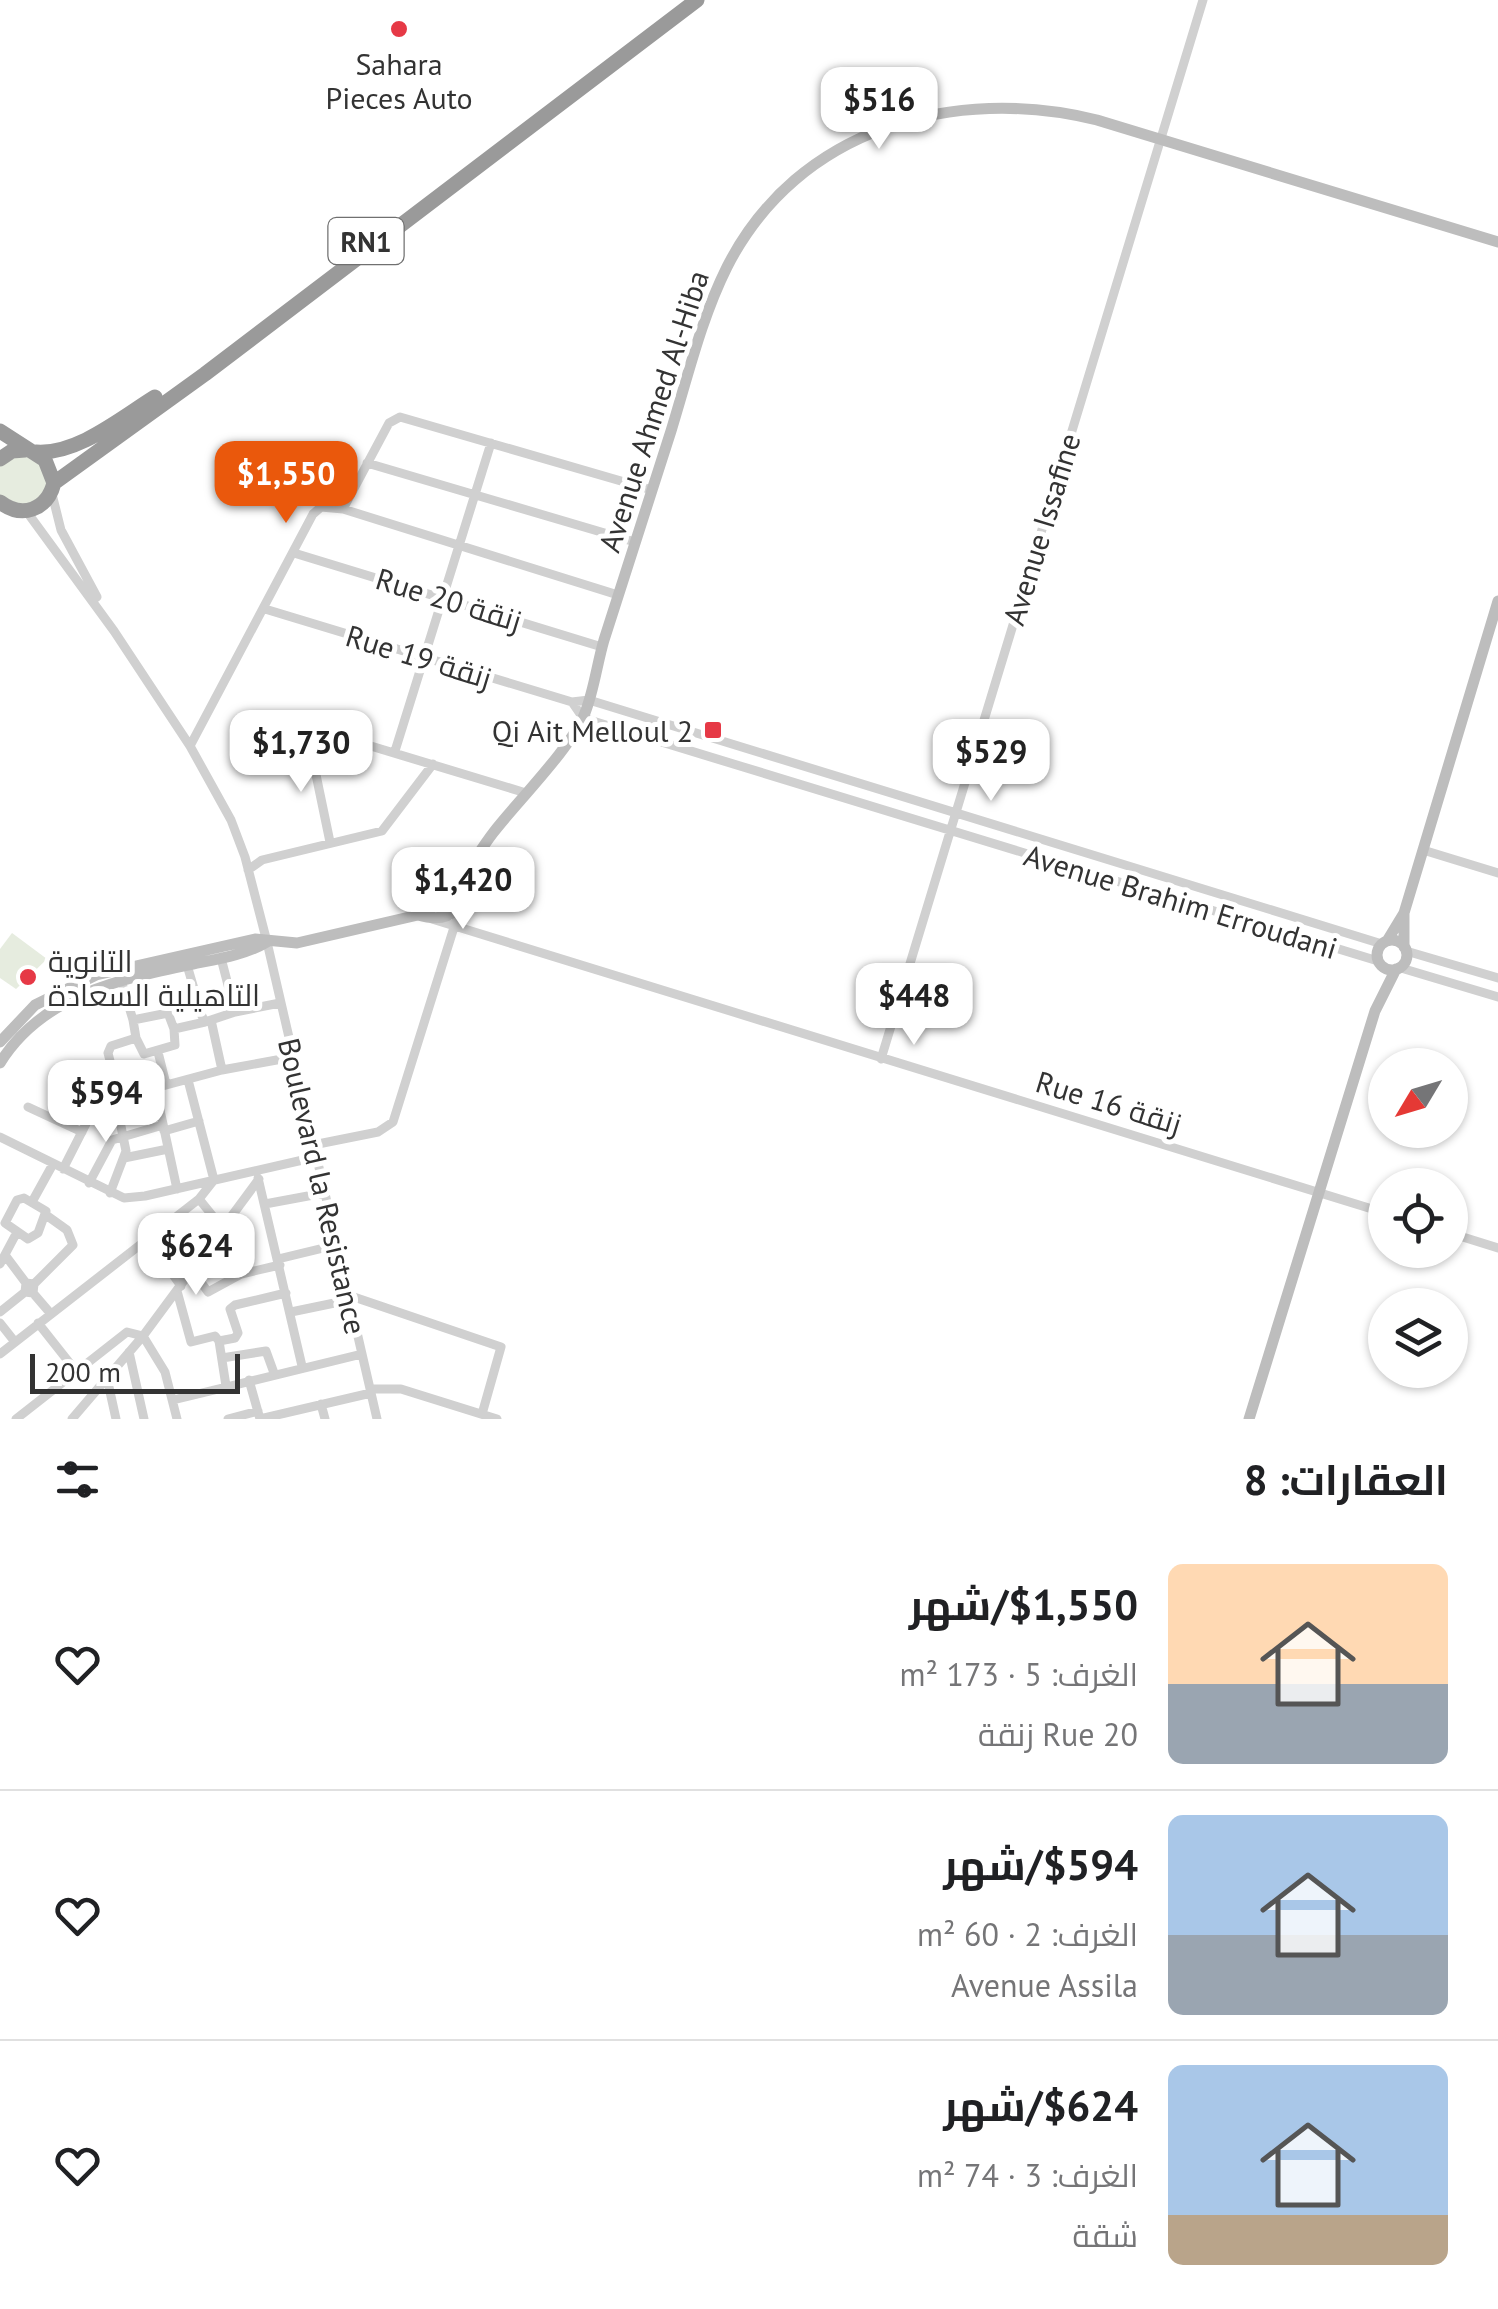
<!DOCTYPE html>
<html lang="ar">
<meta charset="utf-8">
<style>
:root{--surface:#fff;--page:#f6f6f6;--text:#202124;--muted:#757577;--line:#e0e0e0;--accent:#ea580c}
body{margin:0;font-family:"PT Sans",Cairo,sans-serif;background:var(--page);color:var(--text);direction:rtl;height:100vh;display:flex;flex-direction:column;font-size:38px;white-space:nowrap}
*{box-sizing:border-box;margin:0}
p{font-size:32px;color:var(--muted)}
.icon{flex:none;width:55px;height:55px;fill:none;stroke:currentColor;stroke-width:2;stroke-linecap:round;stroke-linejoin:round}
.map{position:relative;height:1419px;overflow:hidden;direction:ltr}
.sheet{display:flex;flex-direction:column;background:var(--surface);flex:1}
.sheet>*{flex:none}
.needle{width:65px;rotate:232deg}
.fabs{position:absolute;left:1368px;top:1048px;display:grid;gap:20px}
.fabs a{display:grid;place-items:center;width:100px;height:100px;border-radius:50%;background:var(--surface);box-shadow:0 2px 8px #0004;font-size:50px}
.scale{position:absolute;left:30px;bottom:25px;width:210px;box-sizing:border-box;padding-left:10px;border:5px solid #333;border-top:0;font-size:28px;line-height:35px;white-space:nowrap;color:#333;-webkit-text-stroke:8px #fff;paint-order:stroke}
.price{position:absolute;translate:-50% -85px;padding:0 22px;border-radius:20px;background:#fff;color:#222;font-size:32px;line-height:65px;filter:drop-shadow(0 2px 5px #0008)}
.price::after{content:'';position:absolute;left:50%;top:60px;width:30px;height:22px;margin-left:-15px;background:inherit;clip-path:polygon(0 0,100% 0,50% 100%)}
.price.selected{background:var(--accent);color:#fff}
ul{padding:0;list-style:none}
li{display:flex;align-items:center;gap:30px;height:250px;padding:0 50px}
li+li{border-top:2px solid var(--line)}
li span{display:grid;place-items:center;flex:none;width:280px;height:200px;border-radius:15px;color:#555}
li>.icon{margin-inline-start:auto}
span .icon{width:120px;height:120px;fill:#fffc;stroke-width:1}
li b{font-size:42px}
h2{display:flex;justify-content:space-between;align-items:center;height:120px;padding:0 50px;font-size:42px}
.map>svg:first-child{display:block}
.green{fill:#e6ecdf}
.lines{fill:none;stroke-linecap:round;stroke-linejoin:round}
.street{stroke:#d0d0d0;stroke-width:9}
.secondary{stroke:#bdbdbd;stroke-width:11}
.highway{stroke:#9a9a9a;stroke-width:15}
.poi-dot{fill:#e63946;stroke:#fff;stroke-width:4}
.labels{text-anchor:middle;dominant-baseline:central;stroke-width:10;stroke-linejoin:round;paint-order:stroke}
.shield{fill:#fff;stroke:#707070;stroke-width:2.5}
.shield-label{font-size:28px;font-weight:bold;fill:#333}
.poi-label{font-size:30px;fill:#333;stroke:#fff}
.street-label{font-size:30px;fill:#333;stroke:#fff}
</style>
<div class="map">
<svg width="1498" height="1419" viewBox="0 0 1498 1419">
<rect width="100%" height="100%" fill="#fff"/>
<path class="green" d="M17,454L37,458L49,488L26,508L0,495V466Z
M12,933L47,959L16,989L0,978V949Z"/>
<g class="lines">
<path class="street" d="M367,463L635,542
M52,494L61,530L97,597
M343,509L389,423L400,417L652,490
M27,512L114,631L190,746L231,820L245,857L267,942L377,1419
M294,553L602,647
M265,609L572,702L589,700L1382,944
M572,702L583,718L1378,961
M190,746L313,514L321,507L343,509L618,595
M395,751L491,443
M330,842L309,741L318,730L526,793
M1423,850L1498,873
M248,870L262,860L382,831L433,764
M432,919L1385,1213
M1406,951L1498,978
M187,965L202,1016L205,1022L211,1020L222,1070
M1401,968L1498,997
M121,980L133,1020
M235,1012L280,1003
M211,1020L235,1012L221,958
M136,1038L144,1054L175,1045L174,1029L205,1022
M158,1052L166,1084
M881,1059L1203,0
M155,1087L177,1189
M119,1096L108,1053L111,1046L136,1038L133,1020L168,1013L174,1029
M28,1107L82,1132
M52,1118L68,1088
M164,1131L199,1121
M0,1137L124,1198L145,1196L316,1157
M313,1145L378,1132L393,1122L461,905
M124,1158L168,1149
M63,1169L92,1112L103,1102L222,1070L293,1057
M258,1178L302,1366
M89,1183L112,1140L163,1125
M110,1193L126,1151L115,1097
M24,1198L46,1211L38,1233L28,1239L5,1223L17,1200Z
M199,1199L224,1230
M32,1202L53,1164
M265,1204L324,1193
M1450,1233L1498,1248
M148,1240L181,1286
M5,1255L26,1283
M278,1259L336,1245
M0,1264L17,1232
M193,1271L208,1292L241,1274L230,1222
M241,1274L280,1265
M34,1284L26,1283L25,1292L33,1293L34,1284L73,1245L67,1230L46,1215
M177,1291L191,1342L215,1336L219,1341L235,1338L238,1333L230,1309L235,1305L286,1293
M33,1293L51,1314
M348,1295L501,1347L482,1414
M0,1312L25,1292
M291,1312L349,1300
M0,1323L15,1342
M38,1323L76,1371
M219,1341L226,1386
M129,1352L144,1419
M0,1354L199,1199L214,1180L188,1080
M222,1358L266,1351L274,1373
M107,1378L116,1419
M249,1380L260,1419
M370,1389H401L497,1419
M173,1400L362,1354
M321,1404L325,1419
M16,1419L127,1332L143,1336L72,1419
M177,1419L165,1372L143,1336L259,1179
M228,1419L258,1411
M260,1419L371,1393"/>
<path class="secondary" d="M418,915C461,927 464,898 475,864
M1377 955a15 15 0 1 1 30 0a15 15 0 1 1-30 0Z
M1387,941L1404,913L1498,601
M1404,947V913
M0,1042L35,1005L96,975L255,939L297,943L418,915C454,901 470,863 493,833C516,803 572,747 585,713C594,690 597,664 604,640C626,570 649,501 671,431C688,376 701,319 727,267C798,127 955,85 1097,120L1498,242
M0,1063C42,995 120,979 193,964C218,959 245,955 267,942
M1249,1419L1375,1011L1396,969"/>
<path class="highway" d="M0,431L45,460L54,483C47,510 22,519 0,502
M36,452C77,455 121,418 155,397
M0,459L12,451L25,450
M54,483L205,374L697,0"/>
</g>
<g class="poi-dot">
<circle cx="399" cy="29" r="10"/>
<rect x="703" y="720" width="20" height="20" rx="5"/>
<circle cx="28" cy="977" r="10"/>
</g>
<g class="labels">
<rect class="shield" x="328.5" y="218" width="75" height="46" rx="8"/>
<g class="shield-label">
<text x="366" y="241">RN1</text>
</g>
<g class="poi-label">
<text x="399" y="63">Sahara<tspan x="399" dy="34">Pieces Auto</tspan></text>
<text x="693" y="730" text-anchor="end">Qi Ait Melloul 2</text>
<text x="48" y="960" text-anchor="start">التانوية<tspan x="48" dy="34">التاهيلية السعادة</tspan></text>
</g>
<g class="street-label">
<text transform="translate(653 411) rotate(-72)">Avenue Ahmed Al-Hiba</text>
<text transform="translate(1041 529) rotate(-73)">Avenue Issafine</text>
<text transform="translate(449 599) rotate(17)">Rue 20 زنقة</text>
<text transform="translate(419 656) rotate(17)">Rue 19 زنقة</text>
<text transform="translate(1181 901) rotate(17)">Avenue Brahim Erroudani</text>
<text transform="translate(1109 1102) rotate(17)">Rue 16 زنقة</text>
<text transform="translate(323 1186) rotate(77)">Boulevard la Resistance</text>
</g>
</g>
</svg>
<div class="fabs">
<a><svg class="needle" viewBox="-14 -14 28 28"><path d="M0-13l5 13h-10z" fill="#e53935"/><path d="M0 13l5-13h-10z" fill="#757577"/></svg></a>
<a><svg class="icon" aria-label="locate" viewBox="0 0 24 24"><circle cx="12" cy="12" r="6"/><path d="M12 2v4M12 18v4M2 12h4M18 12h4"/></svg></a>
<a><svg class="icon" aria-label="layers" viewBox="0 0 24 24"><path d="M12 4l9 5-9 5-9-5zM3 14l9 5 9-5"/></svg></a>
</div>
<div class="scale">200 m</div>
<b class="price" style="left:879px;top:152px">$516</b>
<b class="price selected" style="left:286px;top:526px">$1,550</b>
<b class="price" style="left:301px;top:795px">$1,730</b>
<b class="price" style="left:991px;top:804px">$529</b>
<b class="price" style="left:463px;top:932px">$1,420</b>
<b class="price" style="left:914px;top:1048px">$448</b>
<b class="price" style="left:106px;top:1145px">$594</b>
<b class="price" style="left:196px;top:1298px">$624</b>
</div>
<section class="sheet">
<h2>العقارات: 8<svg class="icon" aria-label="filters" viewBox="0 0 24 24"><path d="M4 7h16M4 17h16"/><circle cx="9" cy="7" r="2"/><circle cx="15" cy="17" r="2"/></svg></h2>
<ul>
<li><span style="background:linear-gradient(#ffd9b3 60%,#9aa5b1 0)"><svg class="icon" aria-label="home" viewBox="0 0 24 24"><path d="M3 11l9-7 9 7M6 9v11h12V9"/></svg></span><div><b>$1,550/شهر</b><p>الغرف: 5 · 173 m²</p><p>Rue 20 زنقة</p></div><svg class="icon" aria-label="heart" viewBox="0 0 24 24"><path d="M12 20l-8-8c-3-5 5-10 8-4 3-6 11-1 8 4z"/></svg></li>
<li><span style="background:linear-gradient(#a9c7e8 60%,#9aa5b1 0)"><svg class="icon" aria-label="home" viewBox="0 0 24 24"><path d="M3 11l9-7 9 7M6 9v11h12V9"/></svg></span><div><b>$594/شهر</b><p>الغرف: 2 · 60 m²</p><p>Avenue Assila</p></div><svg class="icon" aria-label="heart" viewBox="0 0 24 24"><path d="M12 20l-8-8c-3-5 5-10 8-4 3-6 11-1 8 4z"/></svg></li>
<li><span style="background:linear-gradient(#a9c7e8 75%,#b9a48a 0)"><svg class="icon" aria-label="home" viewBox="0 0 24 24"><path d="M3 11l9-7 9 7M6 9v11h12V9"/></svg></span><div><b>$624/شهر</b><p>الغرف: 3 · 74 m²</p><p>شقة</p></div><svg class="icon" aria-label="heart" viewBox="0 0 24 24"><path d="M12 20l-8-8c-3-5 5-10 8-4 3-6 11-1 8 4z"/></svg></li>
</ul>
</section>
